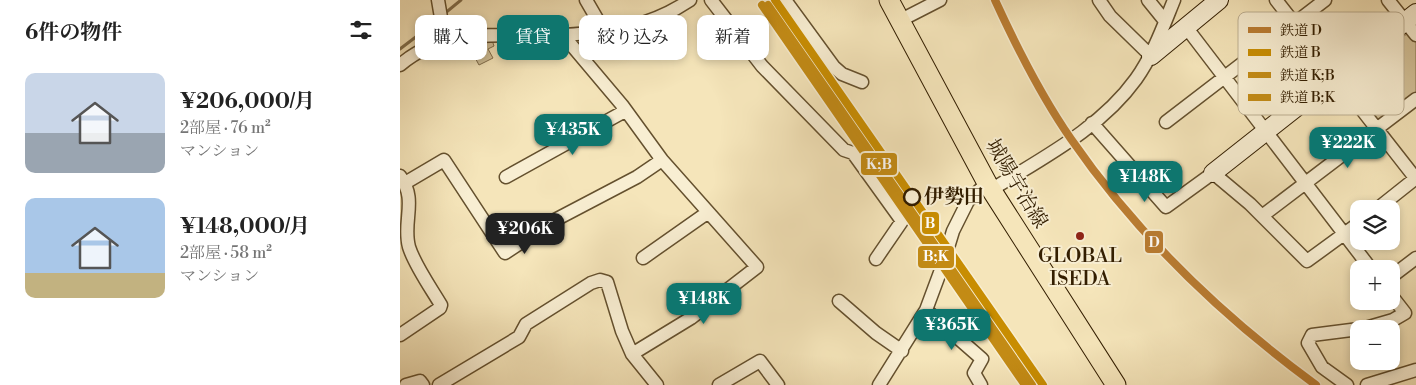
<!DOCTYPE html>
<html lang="ja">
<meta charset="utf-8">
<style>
:root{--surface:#fff;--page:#f6f6f6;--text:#222;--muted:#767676;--accent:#0f766e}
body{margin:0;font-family:"Libre Bodoni","Noto Serif JP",serif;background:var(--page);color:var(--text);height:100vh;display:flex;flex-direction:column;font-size:19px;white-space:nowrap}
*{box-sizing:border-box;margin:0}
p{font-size:16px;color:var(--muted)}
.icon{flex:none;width:28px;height:28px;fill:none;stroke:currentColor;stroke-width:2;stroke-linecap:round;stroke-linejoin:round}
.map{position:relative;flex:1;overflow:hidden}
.sheet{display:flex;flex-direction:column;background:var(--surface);width:400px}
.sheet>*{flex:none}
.guide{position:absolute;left:15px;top:15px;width:475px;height:45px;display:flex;gap:10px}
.controls{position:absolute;left:950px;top:200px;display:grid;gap:10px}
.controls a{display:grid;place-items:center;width:50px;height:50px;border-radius:10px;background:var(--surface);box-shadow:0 2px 8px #0003;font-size:25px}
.price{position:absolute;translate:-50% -42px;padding:0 11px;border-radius:10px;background:var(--accent);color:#fff;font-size:16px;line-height:32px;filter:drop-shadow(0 1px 2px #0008)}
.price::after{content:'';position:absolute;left:50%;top:30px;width:15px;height:11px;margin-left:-8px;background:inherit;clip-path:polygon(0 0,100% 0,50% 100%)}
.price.on{background:#222;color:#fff}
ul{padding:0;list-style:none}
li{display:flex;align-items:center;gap:15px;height:125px;padding:0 25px}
li span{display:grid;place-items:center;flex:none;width:140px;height:100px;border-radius:10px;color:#555}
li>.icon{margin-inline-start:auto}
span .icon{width:60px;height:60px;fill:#fffc;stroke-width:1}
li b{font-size:21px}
h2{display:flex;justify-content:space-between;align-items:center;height:60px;padding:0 25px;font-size:21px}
.pill{padding:0 18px;border-radius:10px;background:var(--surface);box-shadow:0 2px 8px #0003;font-size:18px;line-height:45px}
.pill.on{background:var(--accent);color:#fff}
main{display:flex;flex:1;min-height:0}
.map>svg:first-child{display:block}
.green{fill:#d4c39a;stroke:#84704d}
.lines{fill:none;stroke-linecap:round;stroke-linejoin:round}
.stream{stroke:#806d4a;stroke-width:3}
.street-casing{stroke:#64502e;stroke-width:15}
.secondary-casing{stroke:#331e00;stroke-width:20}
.primary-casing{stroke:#331e00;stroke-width:21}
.street{stroke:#f8eed2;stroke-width:12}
.secondary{stroke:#f8eed2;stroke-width:18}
.primary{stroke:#f5e5ba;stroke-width:19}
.rail-1-casing{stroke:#f8eed2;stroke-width:11}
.rail-2-casing{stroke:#f8eed2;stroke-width:11}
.rail-3-casing{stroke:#f8eed2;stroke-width:11}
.rail-4-casing{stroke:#f8eed2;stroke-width:11}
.rail-1{stroke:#ba7c31;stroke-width:8}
.rail-2{stroke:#c88d02;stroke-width:8}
.rail-3{stroke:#c38b15;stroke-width:8}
.rail-4{stroke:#c38b15;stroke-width:8}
.stop-dot{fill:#f8eed2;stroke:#331e00;stroke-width:2.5}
.poi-dot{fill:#8f2418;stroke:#f8eed2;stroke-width:2}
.labels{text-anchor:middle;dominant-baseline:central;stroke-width:4;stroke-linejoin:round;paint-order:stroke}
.street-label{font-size:20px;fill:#331e00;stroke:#f8eed2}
.stop-label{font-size:20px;font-weight:bold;fill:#331e00;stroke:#f8eed2;text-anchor:start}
.poi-label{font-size:20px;fill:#331e00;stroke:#f8eed2}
.key{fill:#f8eed2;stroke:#bdb093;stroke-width:1}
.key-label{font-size:14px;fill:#331e00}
.line-badge{stroke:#f8eed2;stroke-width:2}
.badge-label{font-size:14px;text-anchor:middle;font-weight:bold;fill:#fff}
</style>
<main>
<section class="sheet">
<h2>6件の物件<svg class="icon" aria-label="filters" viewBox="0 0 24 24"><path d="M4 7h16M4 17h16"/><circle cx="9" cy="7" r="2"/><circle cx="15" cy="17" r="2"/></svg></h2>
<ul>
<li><span style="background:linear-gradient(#c9d6e8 60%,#9aa5b1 0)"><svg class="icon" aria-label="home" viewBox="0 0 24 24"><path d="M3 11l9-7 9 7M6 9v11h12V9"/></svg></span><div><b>¥206,000/月</b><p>2部屋 · 76 m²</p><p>マンション</p></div></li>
<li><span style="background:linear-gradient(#a9c7e8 75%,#c2b280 0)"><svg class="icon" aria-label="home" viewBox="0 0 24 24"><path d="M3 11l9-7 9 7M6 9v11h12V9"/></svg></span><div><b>¥148,000/月</b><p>2部屋 · 58 m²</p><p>マンション</p></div></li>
</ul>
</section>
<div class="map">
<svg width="1016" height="385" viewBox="0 0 1016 385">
<rect width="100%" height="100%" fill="#f5e5ba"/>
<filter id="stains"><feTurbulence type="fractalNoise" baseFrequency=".004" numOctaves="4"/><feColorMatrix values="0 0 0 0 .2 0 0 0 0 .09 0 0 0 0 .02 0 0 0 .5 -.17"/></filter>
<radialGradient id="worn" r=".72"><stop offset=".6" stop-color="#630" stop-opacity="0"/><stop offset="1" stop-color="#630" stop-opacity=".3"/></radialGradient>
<path class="green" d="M1008,33L1016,40V94L979,123L949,83L950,78Z
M92,40L94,46L88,49L93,58L79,65L66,41Z"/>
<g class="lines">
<path class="stream" d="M44,14L61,0
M0,49L38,20"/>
<g class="street-casing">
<path id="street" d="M38,0L45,41
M186,0L204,31
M311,0L362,66L444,150L453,153L502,221L476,259
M385,0L434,67L442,74L462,82
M699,0L710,16L751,56
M748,0L765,21
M876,0L1016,179
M988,0L1016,35
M499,21L540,0
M786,27L971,269
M163,35L222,105L262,160L357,267L291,318L232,354
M0,65C50,23 105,39 164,35C212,32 250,27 290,0
M766,122L925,0
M692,123L766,207L813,173L850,204L907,261L959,223
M0,176C18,200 2,222 9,247C15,266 31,288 41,305L40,308L0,335
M106,177L225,111
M5,183L44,160L105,253L155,220L237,177L262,160
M591,190C642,158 700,129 736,79C753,55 763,27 774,0
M977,209L1016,178
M862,216L1016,99
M243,258L307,213
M991,277L1016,258
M439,301L476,333L502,351
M526,310L582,359L574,373L581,385
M962,329L993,320L1005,313L991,295
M6,385L20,381L23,385
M39,385L119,337L126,324L191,283L200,280L207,282L222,331L232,354L257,385
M319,385L360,361L378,385
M479,385L526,310L542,267L553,231L568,201L587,183
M947,385L922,367L908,343L912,335L959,329
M967,385L1016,370"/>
</g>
<g class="secondary-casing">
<path id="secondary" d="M751,56L819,0
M813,173L1016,13"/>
</g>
<g class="primary-casing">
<path id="primary" d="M489,0L587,183L716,385"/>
</g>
<use href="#street" class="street"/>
<use href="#secondary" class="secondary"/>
<use href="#primary" class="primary"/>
<g class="rail-1-casing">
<path id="rail-1" d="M595,0C617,48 641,96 671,139C738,236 822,316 916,385"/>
</g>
<g class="rail-2-casing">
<path id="rail-2" d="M375,0L643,385"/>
</g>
<g class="rail-3-casing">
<path id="rail-3" d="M368,5L632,385"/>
</g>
<g class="rail-4-casing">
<path id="rail-4" d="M362,5L625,385"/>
</g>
<use href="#rail-1" class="rail-1"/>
<use href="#rail-2" class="rail-2"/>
<use href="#rail-3" class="rail-3"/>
<use href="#rail-4" class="rail-4"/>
</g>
<circle class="stop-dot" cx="512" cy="197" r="8"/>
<circle class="poi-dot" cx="680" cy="236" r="5"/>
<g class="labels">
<g class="street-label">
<text transform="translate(616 184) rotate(59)">城陽宇治線</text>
</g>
<g class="stop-label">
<text x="524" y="197">伊勢田</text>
</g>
<g class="poi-label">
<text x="680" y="256">GLOBAL<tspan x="680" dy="23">ISEDA</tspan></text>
</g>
</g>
<rect x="838" y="12" width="166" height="103" rx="8" class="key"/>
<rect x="848" y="27" width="23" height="6" fill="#ba7c31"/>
<rect x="848" y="49" width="23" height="7" fill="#c88d02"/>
<rect x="848" y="72" width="23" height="6" fill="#c38b15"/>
<rect x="848" y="94" width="23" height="7" fill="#c38b15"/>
<g class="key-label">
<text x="880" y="35">鉄道 D</text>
<text x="880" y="57">鉄道 B</text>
<text x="880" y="80">鉄道 K;B</text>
<text x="880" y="102">鉄道 B;K</text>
</g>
<g class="line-badge">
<rect x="460" y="152" width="38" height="24" rx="5" fill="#c38b15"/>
<rect x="521" y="211" width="19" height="24" rx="5" fill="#c88d02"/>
<rect x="744" y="230" width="20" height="24" rx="5" fill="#ba7c31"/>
<rect x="517" y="245" width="38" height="24" rx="5" fill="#c38b15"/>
</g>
<g class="badge-label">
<text x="479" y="169">K;B</text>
<text x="530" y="228">B</text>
<text x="754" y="247">D</text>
<text x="536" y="261">B;K</text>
</g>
<rect width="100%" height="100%" filter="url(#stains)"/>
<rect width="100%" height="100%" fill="url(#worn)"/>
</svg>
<div class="controls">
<a><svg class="icon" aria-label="layers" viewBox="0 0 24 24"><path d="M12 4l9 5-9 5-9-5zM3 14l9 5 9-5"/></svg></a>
<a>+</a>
<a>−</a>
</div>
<b class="price" style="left:173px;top:156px">¥435K</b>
<b class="price" style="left:948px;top:169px">¥222K</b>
<b class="price" style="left:745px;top:203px">¥148K</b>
<b class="price on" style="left:125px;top:255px">¥206K</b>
<b class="price" style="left:304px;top:325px">¥148K</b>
<b class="price" style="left:552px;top:351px">¥365K</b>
<div class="guide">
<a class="pill">購入</a>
<a class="pill on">賃貸</a>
<a class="pill">絞り込み</a>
<a class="pill">新着</a>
</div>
</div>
</main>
